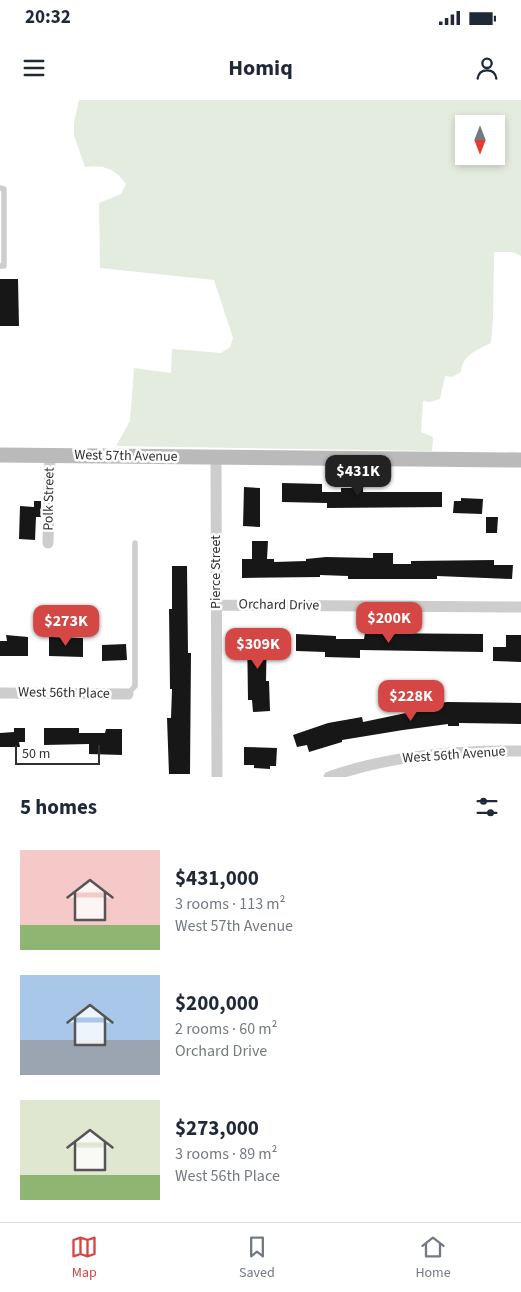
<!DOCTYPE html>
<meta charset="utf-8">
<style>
:root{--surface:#fff;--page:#f6f6f7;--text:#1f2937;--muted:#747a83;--line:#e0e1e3;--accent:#d44744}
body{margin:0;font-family:"Source Sans 3",sans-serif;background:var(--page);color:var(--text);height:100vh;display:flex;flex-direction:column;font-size:19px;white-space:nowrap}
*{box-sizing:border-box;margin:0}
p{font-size:16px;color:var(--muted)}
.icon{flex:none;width:28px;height:28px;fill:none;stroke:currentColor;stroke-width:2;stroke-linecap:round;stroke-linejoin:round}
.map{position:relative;height:677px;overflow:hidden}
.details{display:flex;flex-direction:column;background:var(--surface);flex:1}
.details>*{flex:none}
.needle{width:32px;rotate:180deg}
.fabs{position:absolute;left:455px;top:15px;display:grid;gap:10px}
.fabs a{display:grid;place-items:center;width:50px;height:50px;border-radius:0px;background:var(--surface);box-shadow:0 2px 8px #0003;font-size:25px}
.scale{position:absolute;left:15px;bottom:12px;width:85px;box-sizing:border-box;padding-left:5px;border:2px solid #303030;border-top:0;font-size:14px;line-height:18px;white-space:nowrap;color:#303030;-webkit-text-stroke:4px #fff;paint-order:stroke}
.price{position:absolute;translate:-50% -42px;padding:0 11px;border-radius:10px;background:var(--accent);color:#fff;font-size:16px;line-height:32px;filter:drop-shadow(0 1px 2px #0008)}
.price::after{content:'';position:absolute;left:50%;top:30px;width:15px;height:11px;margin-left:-8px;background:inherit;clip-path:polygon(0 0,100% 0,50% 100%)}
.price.current{background:#222;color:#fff}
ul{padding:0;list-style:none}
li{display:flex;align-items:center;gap:15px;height:125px;padding:0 20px}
li span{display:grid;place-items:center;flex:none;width:140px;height:100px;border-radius:0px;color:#555}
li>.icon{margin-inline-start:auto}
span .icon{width:60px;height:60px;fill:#fffc;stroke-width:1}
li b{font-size:21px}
h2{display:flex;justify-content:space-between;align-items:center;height:60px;padding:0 20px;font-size:21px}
.status{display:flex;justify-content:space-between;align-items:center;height:35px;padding:0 25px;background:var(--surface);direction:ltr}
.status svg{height:14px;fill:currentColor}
header{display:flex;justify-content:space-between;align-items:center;height:65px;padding:0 20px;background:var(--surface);font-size:22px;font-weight:700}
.menu{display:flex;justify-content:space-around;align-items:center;height:70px;border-top:1px solid var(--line);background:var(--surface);font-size:14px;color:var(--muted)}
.menu a{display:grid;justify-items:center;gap:2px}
.menu .current{color:var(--accent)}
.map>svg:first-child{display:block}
.green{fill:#e4ebdf;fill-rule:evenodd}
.building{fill:#171717}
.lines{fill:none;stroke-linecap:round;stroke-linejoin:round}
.lane{stroke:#cdcdcd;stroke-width:5.5}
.street{stroke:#cdcdcd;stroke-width:11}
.secondary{stroke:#bababa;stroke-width:15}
.labels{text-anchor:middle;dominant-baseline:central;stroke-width:5;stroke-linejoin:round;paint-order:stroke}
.street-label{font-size:14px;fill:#303030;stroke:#fff}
</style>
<div class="status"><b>20:32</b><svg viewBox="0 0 49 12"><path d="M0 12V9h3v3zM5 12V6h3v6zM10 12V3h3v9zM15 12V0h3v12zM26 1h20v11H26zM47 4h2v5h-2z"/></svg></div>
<header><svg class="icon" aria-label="menu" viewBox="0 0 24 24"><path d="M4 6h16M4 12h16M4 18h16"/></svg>Homiq<svg class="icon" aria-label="person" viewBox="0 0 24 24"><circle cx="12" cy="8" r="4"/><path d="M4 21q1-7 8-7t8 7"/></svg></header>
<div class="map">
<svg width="521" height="677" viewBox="0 0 521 677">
<rect width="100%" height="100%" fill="#fff"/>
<path class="green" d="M79,0H521V156L512,152H494L493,219L491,243C477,250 462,255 461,272L452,277L445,276L440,299L430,302L423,301L421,332L433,337L432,351L116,346L130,321L134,268L171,273L172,249L221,253L230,247L233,238L214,180L100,168L99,103L121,94L126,84C116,69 103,64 85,67L74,35V23ZM464,24H496V56H464Z"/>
<path class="building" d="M0,179H18L19,226H0Z
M282,383L322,384V392H341V388H363V392H442V407L327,408V403L282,402Z
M244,387L260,388V427L243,426Z
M461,398L483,399L482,414L453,413L454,401H461Z
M34,401H41V417H36L35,440L19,439L20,406L34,407Z
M486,417H498L497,433H486Z
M252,441H268L267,459H274V462L306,461V459L326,457L373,458V453H393V464H411V461L494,460V465H513L512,479L437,476V479H348V476L320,475V477L242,478V459H252Z
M172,466H187L188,553H191L190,674H169L167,618H171L172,589H170L169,509H172Z
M247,529L267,530L266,581H269L270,611L253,612L252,600H248Z
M365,533L483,534V552L360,550V558L325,557V552L296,551V534L336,536V539H364Z
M6,535L28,537V556H0V541H7Z
M506,535H521V562L493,561V547H506Z
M49,537L83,538V557L49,556Z
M126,544L127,560L102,561V545Z
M447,602L521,603V624L459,623V626H448V624L403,630L342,640V642L309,652L307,645L297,647L293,635L328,623L362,617L363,622L406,613L405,608Z
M14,628H25V642H19L20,647H0V633L14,632Z
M44,628H79V633H105L106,629H122V655L89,654V644L44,645Z
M244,647L277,648L276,666H270V669L254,668V665H244Z"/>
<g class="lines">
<path class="lane" d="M0,88L4,89V166H0
M128,594L135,586V443"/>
<path class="street" d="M216,357L217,677
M48,443L50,355
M216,505L521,507
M0,593L128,594
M329,677C390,655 456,650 521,651"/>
<path class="secondary" d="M0,355L521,360"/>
</g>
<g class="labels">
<g class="street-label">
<text transform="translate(126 356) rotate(1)">West 57th Avenue</text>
<text transform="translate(49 399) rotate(-89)">Polk Street</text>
<text transform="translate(216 472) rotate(-90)">Pierce Street</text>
<text transform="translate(279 505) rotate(1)">Orchard Drive</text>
<text transform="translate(64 593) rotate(1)">West 56th Place</text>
<text transform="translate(454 655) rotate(-4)">West 56th Avenue</text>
</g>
</g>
</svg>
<div class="fabs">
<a><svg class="needle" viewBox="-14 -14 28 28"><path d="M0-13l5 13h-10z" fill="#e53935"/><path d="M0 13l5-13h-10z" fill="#747a83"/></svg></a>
</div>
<div class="scale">50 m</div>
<b class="price current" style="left:358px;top:397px">$431K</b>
<b class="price" style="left:389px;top:544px">$200K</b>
<b class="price" style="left:66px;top:547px">$273K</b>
<b class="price" style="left:258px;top:570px">$309K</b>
<b class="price" style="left:411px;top:622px">$228K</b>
</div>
<section class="details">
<h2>5 homes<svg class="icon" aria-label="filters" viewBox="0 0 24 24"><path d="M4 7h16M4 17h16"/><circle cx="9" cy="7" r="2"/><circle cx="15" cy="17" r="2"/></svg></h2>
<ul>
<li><span style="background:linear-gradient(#f6c9c9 75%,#8fb573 0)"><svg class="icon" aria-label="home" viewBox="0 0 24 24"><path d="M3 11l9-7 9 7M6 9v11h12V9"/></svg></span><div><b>$431,000</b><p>3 rooms · 113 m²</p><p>West 57th Avenue</p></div></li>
<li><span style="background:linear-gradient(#a9c7e8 65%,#9aa5b1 0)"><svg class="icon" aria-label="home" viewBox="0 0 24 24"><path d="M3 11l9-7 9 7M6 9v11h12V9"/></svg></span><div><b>$200,000</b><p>2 rooms · 60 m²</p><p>Orchard Drive</p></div></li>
<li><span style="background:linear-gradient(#dfe7d0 75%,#8fb573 0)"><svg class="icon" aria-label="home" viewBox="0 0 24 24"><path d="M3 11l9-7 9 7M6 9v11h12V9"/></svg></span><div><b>$273,000</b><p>3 rooms · 89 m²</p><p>West 56th Place</p></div></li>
</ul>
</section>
<nav class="menu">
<a class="current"><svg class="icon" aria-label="map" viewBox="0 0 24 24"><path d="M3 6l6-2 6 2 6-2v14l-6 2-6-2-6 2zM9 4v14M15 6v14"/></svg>Map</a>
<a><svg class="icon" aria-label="saved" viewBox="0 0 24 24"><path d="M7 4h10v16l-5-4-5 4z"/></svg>Saved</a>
<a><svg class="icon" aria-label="home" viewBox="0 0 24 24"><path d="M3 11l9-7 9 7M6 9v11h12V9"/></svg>Home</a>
</nav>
